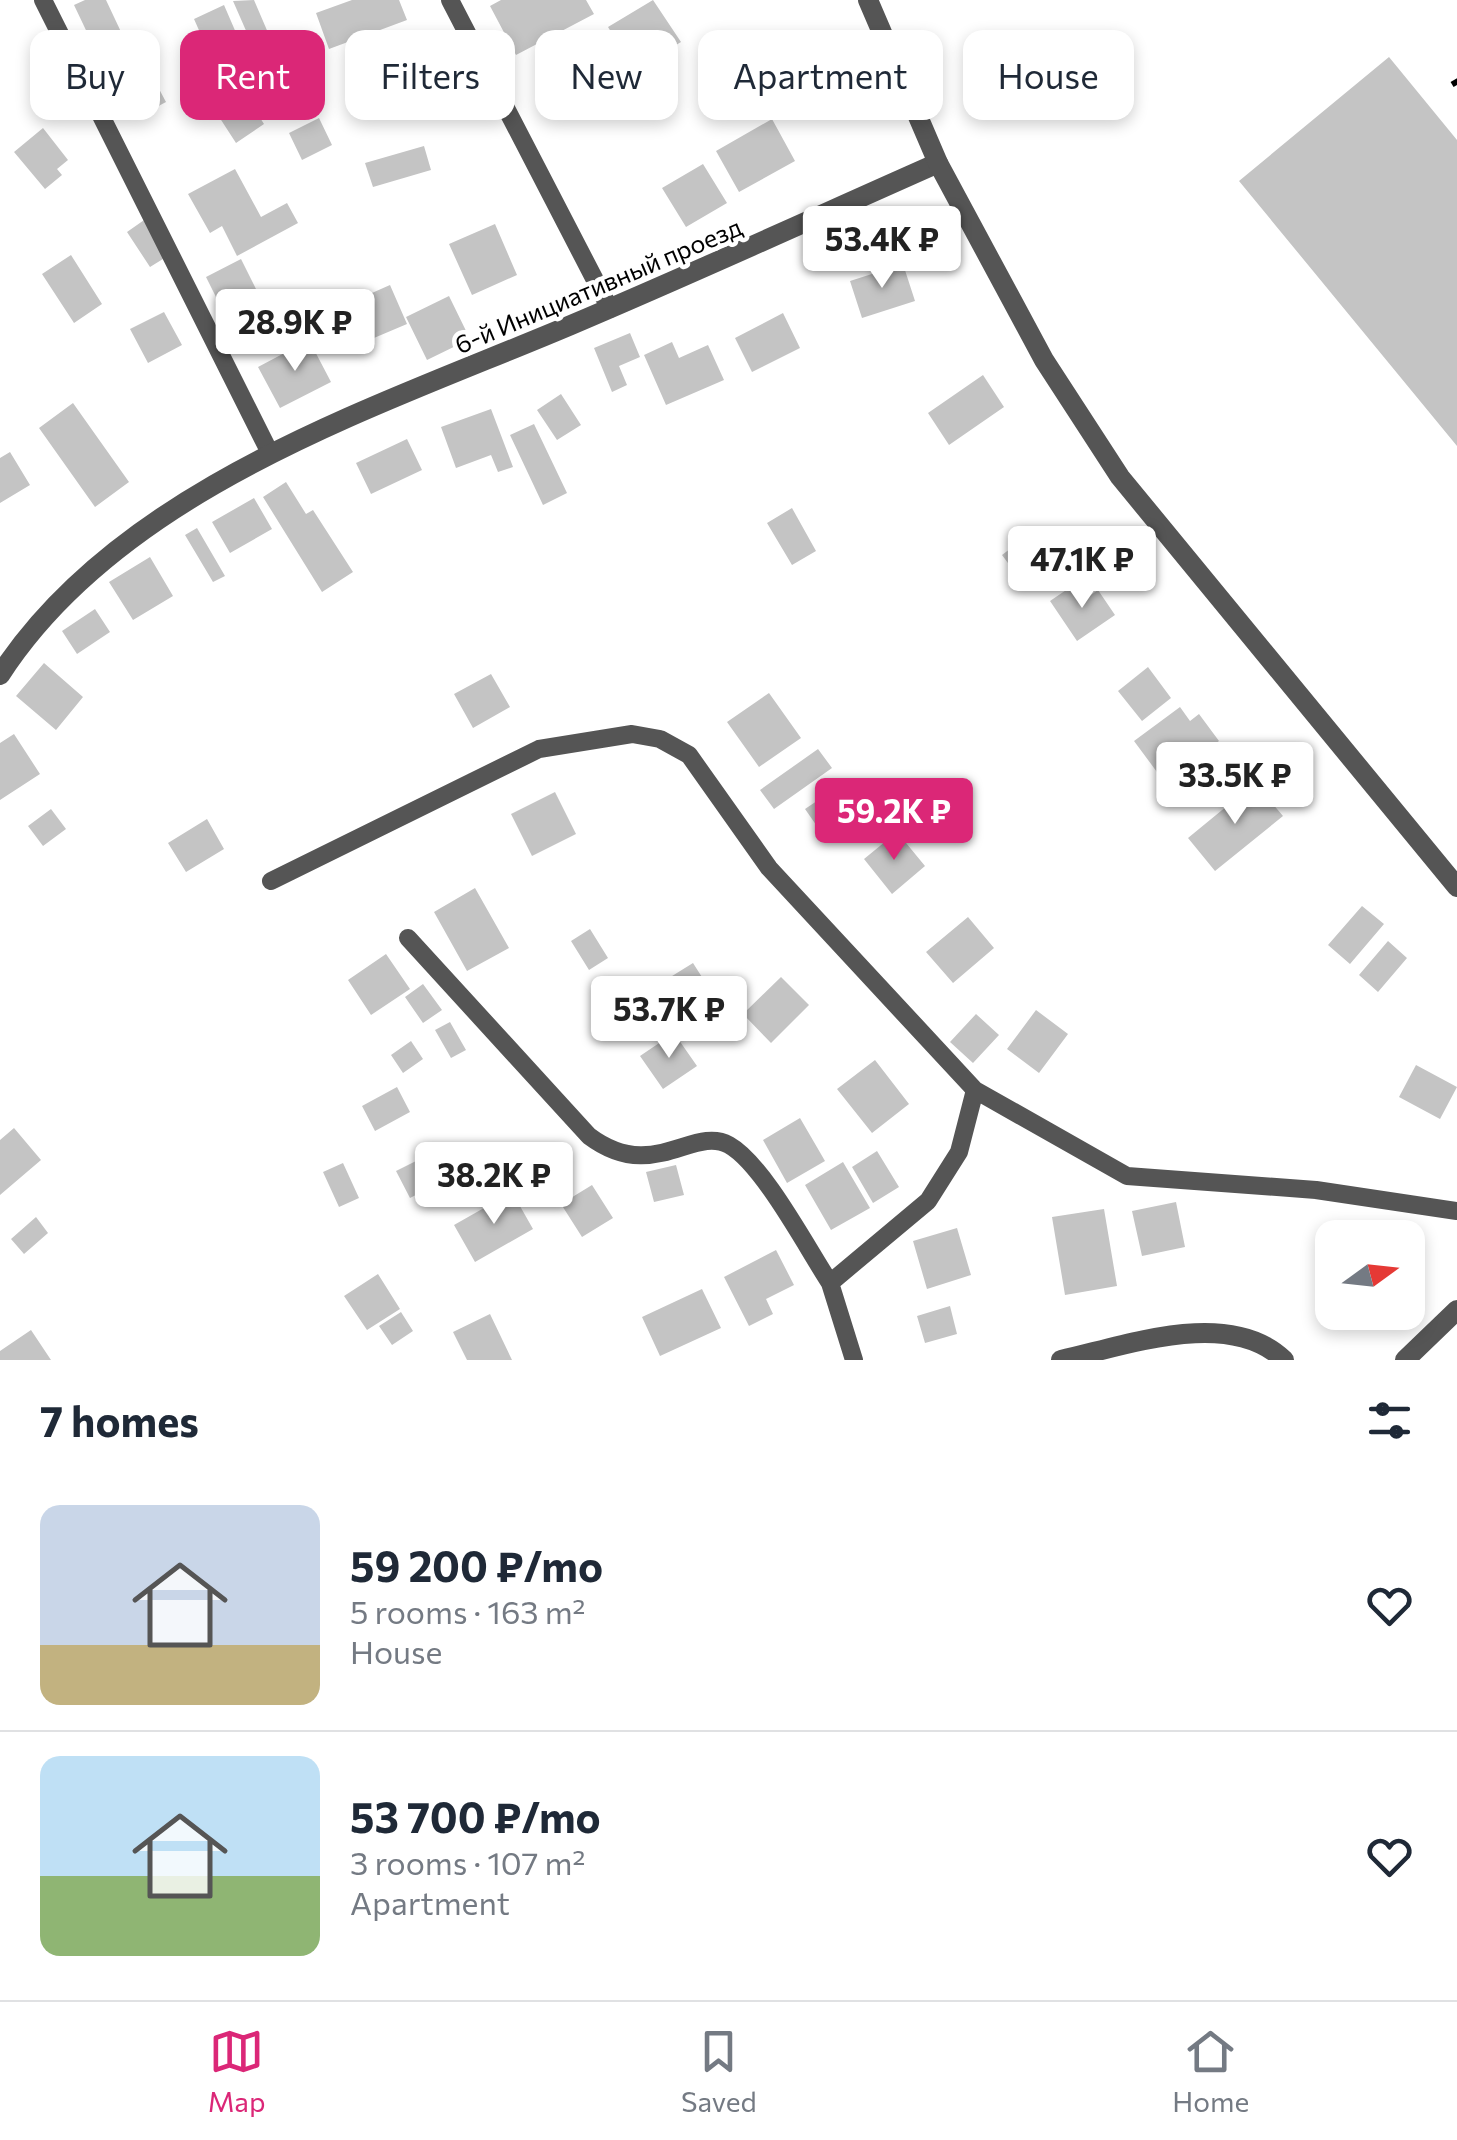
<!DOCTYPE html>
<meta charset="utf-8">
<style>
:root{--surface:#fff;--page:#f6f6f7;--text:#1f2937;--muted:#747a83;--line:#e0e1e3;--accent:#db2777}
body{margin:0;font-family:Commissioner,sans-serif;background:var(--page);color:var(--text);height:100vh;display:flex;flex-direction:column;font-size:38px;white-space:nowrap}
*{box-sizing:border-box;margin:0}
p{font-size:32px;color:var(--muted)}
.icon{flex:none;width:55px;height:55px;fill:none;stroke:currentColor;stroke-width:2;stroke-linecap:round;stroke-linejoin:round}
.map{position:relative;height:1360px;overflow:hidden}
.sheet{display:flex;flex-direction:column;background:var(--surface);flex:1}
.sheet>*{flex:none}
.hud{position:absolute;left:30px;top:30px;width:1398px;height:90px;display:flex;gap:20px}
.needle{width:65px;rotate:75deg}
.controls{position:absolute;left:1315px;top:1220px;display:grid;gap:20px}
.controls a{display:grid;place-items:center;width:110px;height:110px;border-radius:20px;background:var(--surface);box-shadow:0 5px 15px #0003;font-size:50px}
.price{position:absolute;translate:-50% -85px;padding:0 22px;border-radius:10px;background:#fff;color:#222;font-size:32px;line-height:65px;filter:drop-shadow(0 2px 5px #0008)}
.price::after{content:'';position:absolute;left:50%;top:60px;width:30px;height:22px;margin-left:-15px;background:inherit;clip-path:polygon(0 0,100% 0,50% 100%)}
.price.active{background:var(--accent);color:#fff}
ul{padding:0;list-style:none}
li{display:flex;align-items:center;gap:30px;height:250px;padding:0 40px}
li+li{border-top:2px solid var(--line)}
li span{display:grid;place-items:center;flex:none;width:280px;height:200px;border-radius:20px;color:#555}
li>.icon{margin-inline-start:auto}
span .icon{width:120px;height:120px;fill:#fffc;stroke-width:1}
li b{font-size:42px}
h2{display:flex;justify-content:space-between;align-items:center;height:120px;padding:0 40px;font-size:42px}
.chip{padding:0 35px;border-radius:20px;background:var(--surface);box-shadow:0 5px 15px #0003;font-size:35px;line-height:90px}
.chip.active{background:var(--accent);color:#fff}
.tabs{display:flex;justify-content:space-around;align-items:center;height:140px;border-top:2px solid var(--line);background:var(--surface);font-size:28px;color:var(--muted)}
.tabs a{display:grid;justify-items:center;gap:5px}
.tabs .active{color:var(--accent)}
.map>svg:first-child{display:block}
.building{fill:#c4c4c4}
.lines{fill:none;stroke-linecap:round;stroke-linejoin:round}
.service{stroke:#555;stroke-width:18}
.minor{stroke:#555;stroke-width:20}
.tertiary{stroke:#555;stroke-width:20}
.rail{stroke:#000;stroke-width:8;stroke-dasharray:15 5 2.5 5;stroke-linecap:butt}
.labels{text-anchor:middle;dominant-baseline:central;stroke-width:9;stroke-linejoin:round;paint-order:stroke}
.street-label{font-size:25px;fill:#000;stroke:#fff}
</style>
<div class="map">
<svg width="1457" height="1360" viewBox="0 0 1457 1360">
<rect width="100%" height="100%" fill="#fff"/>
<path class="building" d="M85,0H106L122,34L94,47L74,5Z
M254,0L269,35L251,42L233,1Z
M352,0H399L407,20L329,49L316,13Z
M501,0H586L594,14L516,55L490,6Z
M653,0L681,42L634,70L608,27Z
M224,5L240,42L210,55L194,19Z
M142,57L166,102L138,117L113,72Z
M1389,57L1457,140V446L1239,181Z
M376,63L395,104L364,119L345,78Z
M255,78L272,103L257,113L264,124L236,143L212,106Z
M319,118L332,145L302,160L289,133Z
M772,119L795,161L739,192L716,151Z
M43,128L68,160L57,169L62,175L45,189L14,152Z
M424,146L431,170L373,187L365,163Z
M703,164L727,203L686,227L662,188Z
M235,169L261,217L287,203L298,223L237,256L222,226L210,233L188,194Z
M147,218L171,254L150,267L127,232Z
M495,224L517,275L472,295L449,244Z
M71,255L102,304L74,323L42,274Z
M241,259L257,291L222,309L206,277Z
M903,264L915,301L862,318L850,281Z
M390,285L407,324L355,346L338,308Z
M449,296L470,339L427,360L406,317Z
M164,312L182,345L148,363L130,329Z
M783,313L800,348L752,372L735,338Z
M630,333L640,357L619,366L627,385L612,392L594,348Z
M309,340L331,382L280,408L258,367Z
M672,342L679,358L708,345L724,380L666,405L644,355Z
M983,375L1004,407L949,445L928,413Z
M561,394L581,425L557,440L537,410Z
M73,403L129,482L95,507L39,428Z
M491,409L513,467L498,472L491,455L456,468L441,427Z
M534,424L567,493L543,505L510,435Z
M407,439L422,470L371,494L356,463Z
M10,452L30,485L0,503V458Z
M286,482L306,514L313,510L353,572L322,592L263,497Z
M254,498L272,529L230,553L212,522Z
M792,508L816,551L792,565L767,523Z
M197,528L225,576L213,582L185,535Z
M1036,529L1059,560L1025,586L1002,555Z
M150,557L173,596L133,620L109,582Z
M1075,584L1085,599L1098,590L1115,615L1077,641L1050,601Z
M95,609L110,632L77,654L62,631Z
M44,663L83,697L56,730L16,696Z
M1148,667L1171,698L1142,721L1118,691Z
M491,674L510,707L473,728L454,694Z
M769,693L801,738L759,767L727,722Z
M1180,707L1190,721L1199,714L1219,741L1210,748L1220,761L1174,795L1134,741Z
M14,734L40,774L0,800V743Z
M818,749L832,768L774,809L760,790Z
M848,780L871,813L828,842L805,809Z
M1255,783L1283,816L1215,871L1188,838Z
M555,792L576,834L532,856L511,814Z
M51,809L66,829L43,846L28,826Z
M207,819L224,849L186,872L168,843Z
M897,832L925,866L892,894L864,859Z
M475,888L509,948L467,971L434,912Z
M1362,906L1384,924L1350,964L1328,945Z
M968,917L994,948L953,983L926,952Z
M590,929L608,958L589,970L571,941Z
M1388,941L1407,958L1378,992L1359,975Z
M386,954L410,989L371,1015L348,980Z
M693,963L714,996L677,1019L656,986Z
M781,977L809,1005L771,1043L743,1014Z
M423,984L442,1010L423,1023L405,997Z
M1036,1010L1068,1034L1039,1073L1007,1049Z
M976,1014L999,1035L973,1063L950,1042Z
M450,1022L466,1050L451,1058L435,1030Z
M674,1033L697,1066L663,1089L640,1056Z
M411,1041L423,1059L403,1073L391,1055Z
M875,1060L909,1104L872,1133L837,1089Z
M1416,1065L1457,1087L1440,1119L1399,1097Z
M397,1087L410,1112L375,1131L362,1106Z
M800,1118L825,1161L787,1183L763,1140Z
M14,1128L41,1160L0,1195V1140Z
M442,1148L455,1175L410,1198L396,1171Z
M877,1151L899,1187L873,1203L852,1167Z
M843,1162L870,1208L831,1230L805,1185Z
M343,1163L359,1198L339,1207L323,1172Z
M676,1165L684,1195L654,1202L646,1172Z
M592,1185L613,1218L582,1237L561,1204Z
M512,1192L533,1229L475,1262L454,1225Z
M1176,1202L1185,1247L1142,1256L1132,1211Z
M1104,1209L1117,1286L1065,1295L1052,1217Z
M36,1217L48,1233L24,1254L11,1239Z
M957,1228L971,1275L927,1289L913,1241Z
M776,1250L794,1285L766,1299L773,1314L749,1326L724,1277Z
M378,1274L400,1309L367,1330L344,1296Z
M702,1289L721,1328L660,1356L642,1317Z
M950,1306L957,1334L925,1343L917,1316Z
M401,1312L413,1331L392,1345L379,1326Z
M490,1314L512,1360H467L453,1332Z
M31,1330L51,1360H0V1351Z"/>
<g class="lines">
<path class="service" d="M43,0L270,453
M450,0L610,309
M271,881L539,749L632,734L660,739L689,755L769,868L975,1090
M408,938L589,1136C653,1184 693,1125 729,1145C763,1164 807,1248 830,1283
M854,1360L830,1283L928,1201L959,1152L975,1090L1127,1176L1316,1190L1457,1211"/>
<path class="minor" d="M0,675C121,488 375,408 571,325C694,273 816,217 938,163
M1061,1360C1125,1346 1229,1307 1284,1360"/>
<path class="tertiary" d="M868,0L938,163L1044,360L1120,477L1457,887
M1405,1360L1457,1310"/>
<path class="rail" d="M1454,80L1457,85"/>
</g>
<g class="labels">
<g class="street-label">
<text transform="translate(598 285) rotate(-23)">6-й Инициативный проезд</text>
</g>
</g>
</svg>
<div class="controls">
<a><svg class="needle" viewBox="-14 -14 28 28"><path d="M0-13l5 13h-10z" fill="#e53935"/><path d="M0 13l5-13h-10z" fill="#747a83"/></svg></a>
</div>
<b class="price" style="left:882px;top:291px">53.4K ₽</b>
<b class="price" style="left:295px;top:374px">28.9K ₽</b>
<b class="price" style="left:1082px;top:611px">47.1K ₽</b>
<b class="price" style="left:1235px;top:827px">33.5K ₽</b>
<b class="price active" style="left:894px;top:863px">59.2K ₽</b>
<b class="price" style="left:669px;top:1061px">53.7K ₽</b>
<b class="price" style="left:494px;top:1227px">38.2K ₽</b>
<div class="hud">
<a class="chip">Buy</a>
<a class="chip active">Rent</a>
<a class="chip">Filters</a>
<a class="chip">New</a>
<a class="chip">Apartment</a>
<a class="chip">House</a>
</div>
</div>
<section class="sheet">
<h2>7 homes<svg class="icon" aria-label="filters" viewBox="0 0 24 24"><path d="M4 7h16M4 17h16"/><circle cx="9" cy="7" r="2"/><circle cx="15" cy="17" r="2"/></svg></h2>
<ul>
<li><span style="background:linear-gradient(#c9d6e8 70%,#c2b280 0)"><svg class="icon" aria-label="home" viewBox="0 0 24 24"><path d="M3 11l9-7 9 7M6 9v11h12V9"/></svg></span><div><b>59 200 ₽/mo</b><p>5 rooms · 163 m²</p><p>House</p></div><svg class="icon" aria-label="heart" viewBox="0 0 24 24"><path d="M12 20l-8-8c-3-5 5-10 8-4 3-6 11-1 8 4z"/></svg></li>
<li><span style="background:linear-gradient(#bfe0f5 60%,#8fb573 0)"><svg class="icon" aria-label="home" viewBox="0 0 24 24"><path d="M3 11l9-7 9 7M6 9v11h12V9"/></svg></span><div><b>53 700 ₽/mo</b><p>3 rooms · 107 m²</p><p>Apartment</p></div><svg class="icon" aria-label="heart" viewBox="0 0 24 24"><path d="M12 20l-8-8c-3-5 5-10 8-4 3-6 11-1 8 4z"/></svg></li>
</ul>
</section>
<nav class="tabs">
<a class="active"><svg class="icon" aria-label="map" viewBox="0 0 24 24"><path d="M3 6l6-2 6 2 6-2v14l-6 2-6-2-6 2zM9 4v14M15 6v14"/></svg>Map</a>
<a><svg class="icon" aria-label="saved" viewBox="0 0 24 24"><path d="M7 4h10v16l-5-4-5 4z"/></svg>Saved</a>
<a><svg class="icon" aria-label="home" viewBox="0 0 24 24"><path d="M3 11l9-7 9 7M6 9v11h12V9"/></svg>Home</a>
</nav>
